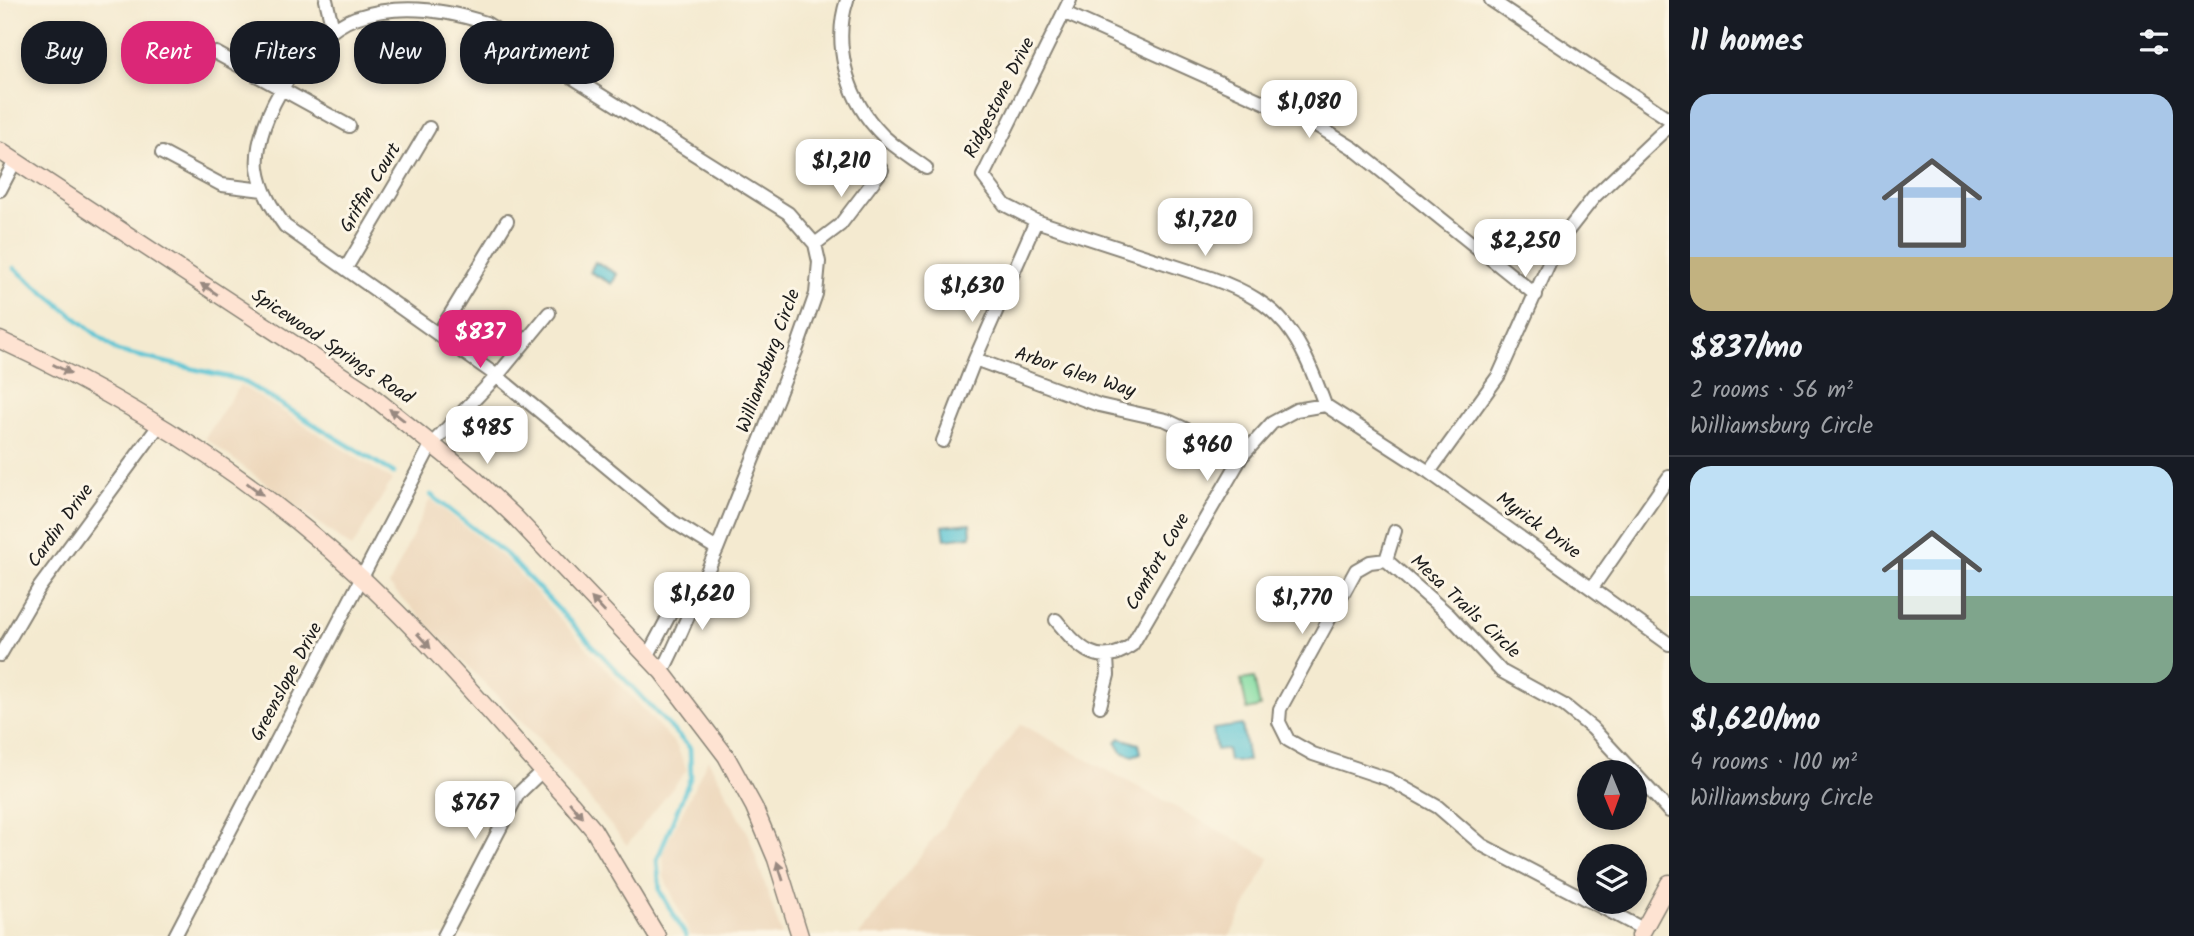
<!DOCTYPE html>
<meta charset="utf-8">
<style>
:root{--surface:#171b24;--page:#242831;--text:#f1f3f6;--muted:#9ea1a6;--line:#363941;--accent:#db2777}
body{margin:0;font-family:Kalam,sans-serif;background:var(--page);color:var(--text);height:100vh;display:flex;flex-direction:column;font-size:26px;white-space:nowrap}
*{box-sizing:border-box;margin:0}
p{font-size:23px;color:var(--muted)}
.icon{flex:none;width:38px;height:38px;fill:none;stroke:currentColor;stroke-width:2;stroke-linecap:round;stroke-linejoin:round}
.map{position:relative;flex:1;overflow:hidden}
.details{display:flex;flex-direction:column;background:var(--surface);width:525px}
.details>*{flex:none}
.top-card{position:absolute;left:21px;top:21px;width:665px;height:63px;display:flex;gap:14px}
.needle{width:46px;rotate:179deg}
.buttons{position:absolute;left:1577px;top:760px;display:grid;gap:14px}
.buttons a{display:grid;place-items:center;width:70px;height:70px;border-radius:50%;background:var(--surface);box-shadow:0 4px 10px #0003;font-size:35px}
.price{position:absolute;translate:-50% -60px;padding:0 16px;border-radius:14px;background:#fff;color:#222;font-size:23px;line-height:46px;filter:drop-shadow(0 2px 4px #0008)}
.price::after{content:'';position:absolute;left:50%;top:42px;width:21px;height:16px;margin-left:-10px;background:inherit;clip-path:polygon(0 0,100% 0,50% 100%)}
.price.on{background:var(--accent);color:#fff}
ul{padding:0;list-style:none}
li{display:grid;align-content:center;gap:14px;height:371px;padding:0 21px}
li+li{border-top:2px solid var(--line)}
li span{display:grid;place-items:center;height:217px;border-radius:21px;color:#555}
li>.icon{margin-inline-start:auto}
span .icon{width:126px;height:126px;fill:#fffc;stroke-width:1}
li b{font-size:30px}
h2{display:flex;justify-content:space-between;align-items:center;height:84px;padding:0 21px;font-size:30px}
.chip{padding:0 24px;border-radius:28px;background:var(--surface);box-shadow:0 4px 10px #0003;font-size:24px;line-height:63px}
.chip.on{background:var(--accent);color:#fff}
main{display:flex;flex:1;min-height:0}
.map>svg:first-child{display:block}
.built{fill:#edd7bb}
.green{fill:#83dda3;stroke:#507c60;stroke-width:2}
.water{fill:#59c4d4;stroke:#3a7078;stroke-width:2}
.lines{fill:none;stroke-linecap:round;stroke-linejoin:round}
.stream{stroke:#59c4d4;stroke-width:4.5}
.street-casing{stroke:#888376;stroke-width:16}
.secondary-casing{stroke:#888376;stroke-width:19}
.street{stroke:#fff;stroke-width:12}
.secondary{stroke:#fee3d2;stroke-width:16}
.oneway{fill:#988980}
.labels{text-anchor:middle;dominant-baseline:central;stroke-width:6;stroke-linejoin:round;paint-order:stroke}
.street-label{font-size:19px;fill:#1c1c1c;stroke:#fcf5e5}
</style>
<main>
<div class="map">
<svg width="1669" height="936" viewBox="0 0 1669 936">
<rect width="100%" height="100%" fill="#fcf5e5"/>
<filter id="ink" filterUnits="userSpaceOnUse"><feTurbulence type="fractalNoise" baseFrequency=".0143" numOctaves="2"/><feDisplacementMap in="SourceGraphic" scale="14" xChannelSelector="R" yChannelSelector="G"/><feConvolveMatrix kernelMatrix="1 2 1 2 8 2 1 2 1" color-interpolation-filters="sRGB"/></filter>
<filter id="wash" filterUnits="userSpaceOnUse"><feTurbulence type="fractalNoise" baseFrequency=".00686" numOctaves="4" result="noise"/><feDisplacementMap in="SourceGraphic" scale="28" xChannelSelector="R" yChannelSelector="G"/><feGaussianBlur stdDeviation="1.57" result="paint"/><feColorMatrix in="noise" values="0 0 0 0 0 0 0 0 0 0 0 0 0 0 0 0 0 1.4 0 .05"/><feComposite in="paint" operator="in"/></filter>
<g filter="url(#wash)">
<rect width="100%" height="100%" fill="#f4ead0"/>
<path class="built" d="M240,385L392,480L352,548L205,438Z
M430,499L507,561L676,745L687,770L627,845L540,740L389,585Z
M1021,724L1270,858L1230,936H859Z
M708,759L748,833L782,936H691L664,877L663,852Z"/>
<path class="green" d="M1254,678L1260,707L1247,710L1241,680Z"/>
<path class="water" d="M595,262L617,274L612,284L590,272Z
M970,523L971,536L945,539L943,526Z
M1242,725L1248,761H1229L1227,749L1216,750L1213,729Z
M1120,738L1139,744L1141,753L1132,756L1122,752L1116,742Z"/>
<g class="lines">
<path class="stream" d="M14,268L117,351L241,380L394,473
M431,495L507,555L690,748L691,776L657,860L660,891L686,936"/>
</g>
</g>
<g filter="url(#ink)">
<g class="lines">
<g class="street-casing">
<path id="street" d="M326,0L333,29
M847,0C833,42 846,94 875,127C889,144 908,155 926,168
M1070,0L983,176L1005,205L1036,221L1211,278C1284,304 1299,335 1325,405
M1491,0L1669,119
M1065,13L1319,127L1353,148L1536,295
M216,53L349,126
M162,153L222,185L263,190
M0,190L15,161
M815,244L840,225L882,170
M346,268L429,128
M439,333L507,221
M975,359L1099,405L1166,420L1242,456
M943,441L975,359L1036,221
M1429,472L1499,375L1558,243L1594,197L1669,126
M1386,560L1395,531
M1592,588L1669,477
M1056,620C1078,647 1098,670 1132,645L1242,456L1272,423L1296,410L1325,405L1429,472L1669,644
M0,655L39,588L160,424
M647,657L671,612L699,582
M662,672C683,632 698,590 717,549L796,351L816,294L819,262L815,244L788,213L486,23C444,9 398,3 355,18C308,35 253,118 258,168C261,191 272,208 285,226L497,376L672,521L717,549
M1100,706L1108,675L1107,657
M1634,773L1669,811
M1589,901L1482,845L1438,807L1388,779L1313,754L1288,740L1279,722L1280,709L1356,570L1370,562L1386,560L1449,615L1501,671L1565,706L1592,728L1633,772
M1590,901L1643,929
M175,936L431,445L497,376L549,313
M444,936L518,794L542,771"/>
</g>
<g class="secondary-casing">
<path id="secondary" d="M0,151L367,392L476,480L515,517L662,672L726,756L754,807L776,859L800,936
M0,340C147,408 282,496 396,611C457,672 513,739 571,803L593,829L657,936
M1640,936L1669,883"/>
</g>
<use href="#street" class="street"/>
<use href="#secondary" class="secondary"/>
</g>
<defs><path id="oneway-solid" d="M-6-.8H1V-3.2L6.5 0L1 3.2V.8H-6Z" transform="scale(1.75)"/></defs>
<g class="oneway">
<use href="#oneway-solid" transform="translate(209 289) rotate(-147)"/>
<use href="#oneway-solid" transform="translate(62 369) rotate(27)"/>
<use href="#oneway-solid" transform="translate(397 415) rotate(-142)"/>
<use href="#oneway-solid" transform="translate(255 489) rotate(37)"/>
<use href="#oneway-solid" transform="translate(598 605) rotate(-133)"/>
<use href="#oneway-solid" transform="translate(424 641) rotate(48)"/>
<use href="#oneway-solid" transform="translate(576 810) rotate(50)"/>
<use href="#oneway-solid" transform="translate(780 871) rotate(-108)"/>
</g>
</g>
<g class="labels">
<g class="street-label">
<text transform="translate(1000 98) rotate(-63)">Ridgestone Drive</text>
<text transform="translate(371 188) rotate(-59)">Griffin Court</text>
<text transform="translate(332 347) rotate(34)">Spicewood Springs Road</text>
<text transform="translate(769 361) rotate(-70)">Williamsburg Circle</text>
<text transform="translate(1075 373) rotate(18)">Arbor Glen Way</text>
<text transform="translate(61 526) rotate(-54)">Cardin Drive</text>
<text transform="translate(1538 526) rotate(36)">Myrick Drive</text>
<text transform="translate(1158 562) rotate(-60)">Comfort Cove</text>
<text transform="translate(1465 607) rotate(43)">Mesa Trails Circle</text>
<text transform="translate(287 682) rotate(-62)">Greenslope Drive</text>
</g>
</g>
</svg>
<div class="buttons">
<a><svg class="needle" viewBox="-14 -14 28 28"><path d="M0-13l5 13h-10z" fill="#e53935"/><path d="M0 13l5-13h-10z" fill="#9ea1a6"/></svg></a>
<a><svg class="icon" aria-label="layers" viewBox="0 0 24 24"><path d="M12 4l9 5-9 5-9-5zM3 14l9 5 9-5"/></svg></a>
</div>
<b class="price" style="left:1309px;top:140px">$1,080</b>
<b class="price" style="left:841px;top:199px">$1,210</b>
<b class="price" style="left:1205px;top:258px">$1,720</b>
<b class="price" style="left:1525px;top:279px">$2,250</b>
<b class="price" style="left:972px;top:324px">$1,630</b>
<b class="price on" style="left:480px;top:370px">$837</b>
<b class="price" style="left:487px;top:466px">$985</b>
<b class="price" style="left:1207px;top:483px">$960</b>
<b class="price" style="left:702px;top:632px">$1,620</b>
<b class="price" style="left:1302px;top:636px">$1,770</b>
<b class="price" style="left:475px;top:841px">$767</b>
<div class="top-card">
<a class="chip">Buy</a>
<a class="chip on">Rent</a>
<a class="chip">Filters</a>
<a class="chip">New</a>
<a class="chip">Apartment</a>
</div>
</div>
<section class="details">
<h2>11 homes<svg class="icon" aria-label="filters" viewBox="0 0 24 24"><path d="M4 7h16M4 17h16"/><circle cx="9" cy="7" r="2"/><circle cx="15" cy="17" r="2"/></svg></h2>
<ul>
<li><span style="background:linear-gradient(#a9c7e8 75%,#c2b280 0)"><svg class="icon" aria-label="home" viewBox="0 0 24 24"><path d="M3 11l9-7 9 7M6 9v11h12V9"/></svg></span><div><b>$837/mo</b><p>2 rooms · 56 m²</p><p>Williamsburg Circle</p></div></li>
<li><span style="background:linear-gradient(#bfe0f5 60%,#7fa58c 0)"><svg class="icon" aria-label="home" viewBox="0 0 24 24"><path d="M3 11l9-7 9 7M6 9v11h12V9"/></svg></span><div><b>$1,620/mo</b><p>4 rooms · 100 m²</p><p>Williamsburg Circle</p></div></li>
</ul>
</section>
</main>
